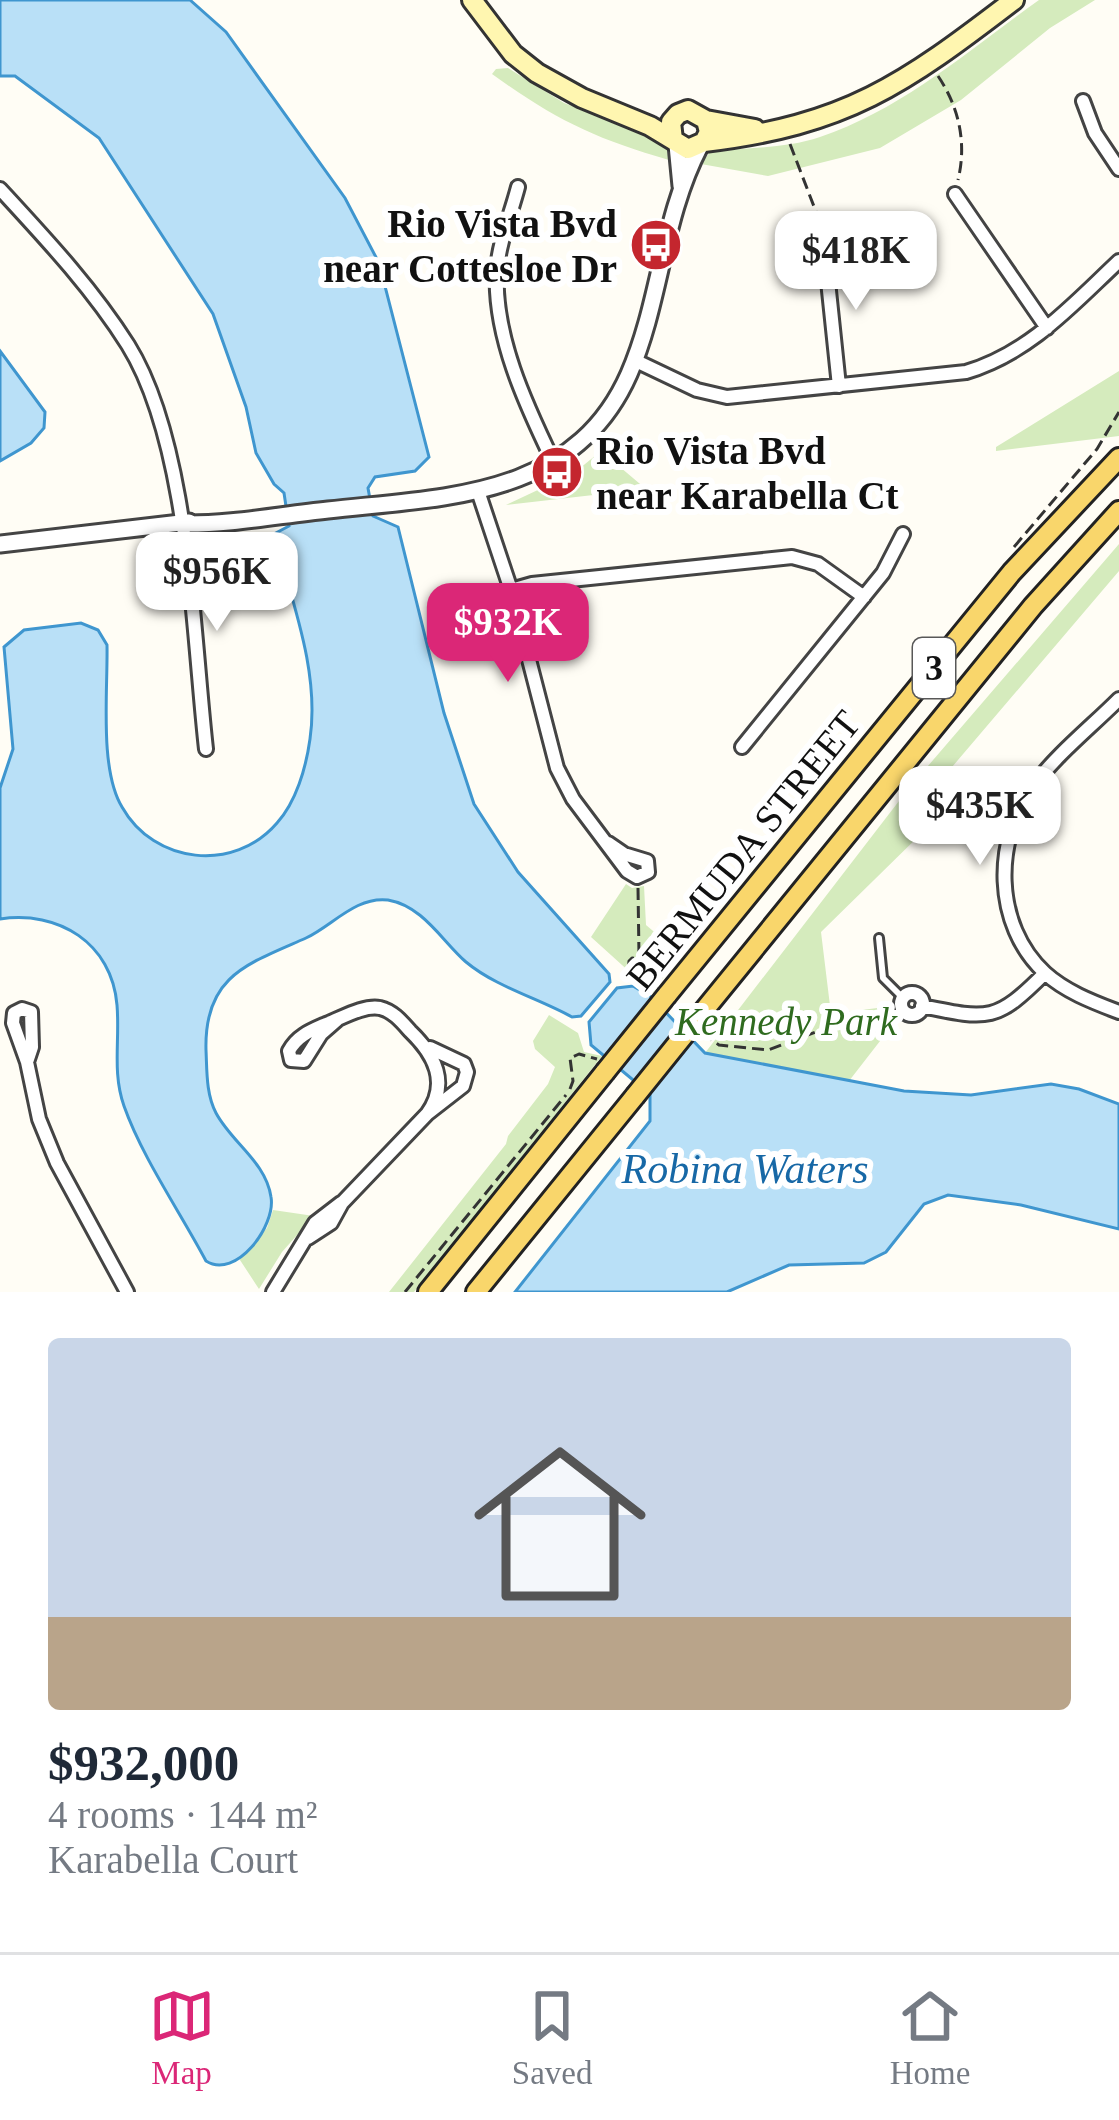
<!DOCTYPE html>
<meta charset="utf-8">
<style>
:root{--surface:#fff;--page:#f6f6f7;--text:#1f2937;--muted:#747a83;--line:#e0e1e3;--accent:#db2777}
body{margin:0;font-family:"Times New Roman",serif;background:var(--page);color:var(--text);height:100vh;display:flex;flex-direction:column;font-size:45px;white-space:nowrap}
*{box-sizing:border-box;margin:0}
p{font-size:39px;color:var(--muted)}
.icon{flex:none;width:66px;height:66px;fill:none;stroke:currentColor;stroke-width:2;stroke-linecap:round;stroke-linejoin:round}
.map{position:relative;height:1292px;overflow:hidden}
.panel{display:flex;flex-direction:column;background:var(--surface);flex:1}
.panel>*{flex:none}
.price{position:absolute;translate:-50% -102px;padding:0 27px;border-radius:24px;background:#fff;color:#222;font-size:39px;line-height:78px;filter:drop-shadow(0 3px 6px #0008)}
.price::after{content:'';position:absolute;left:50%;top:72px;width:36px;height:27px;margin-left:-18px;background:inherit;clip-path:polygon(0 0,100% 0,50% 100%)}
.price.active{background:var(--accent);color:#fff}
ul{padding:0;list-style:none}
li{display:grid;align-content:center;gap:24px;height:636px;padding:0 48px}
li span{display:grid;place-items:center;height:372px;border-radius:12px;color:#555}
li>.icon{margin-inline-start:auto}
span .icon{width:216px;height:216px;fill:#fffc;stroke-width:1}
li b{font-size:51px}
.tabs{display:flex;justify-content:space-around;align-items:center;height:168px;border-top:3px solid var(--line);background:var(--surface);font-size:33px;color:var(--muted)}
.tabs a{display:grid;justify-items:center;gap:6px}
.tabs .active{color:var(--accent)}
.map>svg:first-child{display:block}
.green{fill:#d5ebbd}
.water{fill:#b9e0f7;stroke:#3f96cf;stroke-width:3}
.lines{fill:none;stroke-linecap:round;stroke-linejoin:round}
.service-casing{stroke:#444;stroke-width:12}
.minor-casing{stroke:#444;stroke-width:18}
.tertiary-casing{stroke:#444;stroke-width:21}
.secondary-casing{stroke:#333;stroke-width:24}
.primary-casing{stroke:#222;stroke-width:24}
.path{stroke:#333;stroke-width:3;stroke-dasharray:12 6;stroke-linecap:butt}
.service{stroke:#fff;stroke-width:6}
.minor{stroke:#fff;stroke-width:12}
.tertiary{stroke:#fff;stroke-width:15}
.secondary{stroke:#fff6b0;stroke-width:18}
.primary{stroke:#f9d66b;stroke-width:18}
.primary-bridge-casing{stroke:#222;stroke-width:24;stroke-linecap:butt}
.primary-bridge{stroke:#f9d66b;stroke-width:18}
.labels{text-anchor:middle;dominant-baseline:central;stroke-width:12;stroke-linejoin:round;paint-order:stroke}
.shield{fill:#fff;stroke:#585858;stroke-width:3}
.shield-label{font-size:36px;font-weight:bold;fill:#111}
.poi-label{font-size:39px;font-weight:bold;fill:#111;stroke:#fff;text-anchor:end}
.street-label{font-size:39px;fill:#111;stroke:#fff}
.park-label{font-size:39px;font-style:italic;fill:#2f6b1f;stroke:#fff}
.water-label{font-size:42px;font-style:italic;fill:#1768a6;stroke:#fff}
</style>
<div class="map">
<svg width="1119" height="1292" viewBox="0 0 1119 1292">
<rect width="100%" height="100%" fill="#fffdf5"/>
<path class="green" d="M1039,0H1095L1050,28L961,100L880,148L768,176L701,164L710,152C747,147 785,149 820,137C903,109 969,50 1039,0Z
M508,68L564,103L649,134L666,145L669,160C595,139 554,119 492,74L496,69Z
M1119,371V436L996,451V447Z
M601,451L646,489L506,505L574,473Z
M1119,544V571L935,787L934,810L926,829L821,932L831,1014L885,1007L894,1023L849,1081L705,1053L909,788Z
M626,884L632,888L644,886L646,925L679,953L653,993L591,937Z
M549,1015L578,1033L584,1052L602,1056L414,1292H389L506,1144L508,1136L548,1084L555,1067L535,1049L533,1041Z
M273,1210L314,1216L282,1252L259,1289L238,1257L267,1228Z"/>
<path class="water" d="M0,0H190L226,32L345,198L379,263L429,457L415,471L375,477L368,488L373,516L398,527L444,713L474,804L518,872L609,974L610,982L581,1016L572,1017C538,998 496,987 466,962C442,941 423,906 388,900C356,896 332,926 306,938C247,964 204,976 206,1050C207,1071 206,1094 216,1113C232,1143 266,1162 271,1197C276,1226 236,1280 206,1261C180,1212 142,1157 124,1106C112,1072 120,1040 117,1005C112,943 58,910 0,919V788L13,749L4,647L24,630L81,623L98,630L107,645C108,690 99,769 122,807C154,864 234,873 277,823C296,802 306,768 310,739C320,671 291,599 274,534L289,526L284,493L274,484L256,453L246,407L213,314L99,138L15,76H0Z
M0,351L45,412L44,428L31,443L0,461Z
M633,986L650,996L705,1053L904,1091L971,1095L1051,1084L1079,1089L1119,1104V1229L1021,1205L948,1195L924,1204L886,1252L864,1263L789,1265L727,1292H515L650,1121V1094L591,1045L589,1022L617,988Z"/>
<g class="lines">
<g class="service-casing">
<path id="service" d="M879,938L883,978L903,998"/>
</g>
<g class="minor-casing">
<path id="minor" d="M1083,101L1095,133L1119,169
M518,187C511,214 499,242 497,270C493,335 526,405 553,461
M0,189C46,239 92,288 128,345C189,443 193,634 206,749
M955,194L1047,328
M824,243L839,386
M634,360L697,390L727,397L966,372C1030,353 1072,305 1119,261
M478,491L511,590L557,768L573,799L627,871L637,877L648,872L647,861L624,854L608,843
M511,590L532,584L792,557L818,564L864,597
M1119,699C1091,727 1057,754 1034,785C993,839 993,925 1045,973C1066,992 1093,1002 1119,1012
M742,747L883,573L903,534
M901 1004a11 11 0 1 1 22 0a11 11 0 1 1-22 0Z
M922,1006C989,1020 996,1022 1045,973
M337,1020L321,1034L304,1061L291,1060L289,1051C297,1036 310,1031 326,1024C342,1018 363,1005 380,1008C393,1011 402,1022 410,1031C434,1054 450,1083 427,1114
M27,1062L32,1047L31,1012L22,1009L14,1013L13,1023L27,1062L39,1119L57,1163L127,1292
M308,1238L331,1223L342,1203L427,1114L463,1086L467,1072L464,1064L430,1048
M273,1292L315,1223L341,1203"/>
</g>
<g class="tertiary-casing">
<path id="tertiary" d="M677,145L681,186
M181,524C230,525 279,515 328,510C443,497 574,499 629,374C661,301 662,218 700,146
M0,544L189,522"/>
</g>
<g class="secondary-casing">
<path id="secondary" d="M472,0L513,54L537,73L582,98L650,126L688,149L704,142L709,132L706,120
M673,140L671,122L678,114L688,110L706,120L755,129
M704,142C847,125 903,85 1014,0"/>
</g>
<g class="primary-casing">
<path id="primary" d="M667,995L1012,572L1119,458
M697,1019L1033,606L1119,511
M428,1292L605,1072
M476,1292L635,1096"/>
</g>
<path class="path" d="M938,76C959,107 967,143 958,180
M790,144L823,230
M1014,547L1097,449L1119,412
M638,888L639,956
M687,945L696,926L715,912
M652,991L628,972L629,961L632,958L649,960L663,977
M702,1033L719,1045L768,1050L824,1029L886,1016L899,1004
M570,1089L573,1081L570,1058L579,1054L597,1059
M405,1292L566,1095"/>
<use href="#service" class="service"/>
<use href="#minor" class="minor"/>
<use href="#tertiary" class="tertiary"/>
<use href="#secondary" class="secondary"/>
<use href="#primary" class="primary"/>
<g class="primary-bridge-casing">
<path id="primary-bridge" d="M605,1072L667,995
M635,1096L697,1019"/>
</g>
<use href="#primary-bridge" class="primary-bridge"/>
</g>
<defs>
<g id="bus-disc" transform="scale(2.7)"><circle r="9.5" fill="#c4262e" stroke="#fff"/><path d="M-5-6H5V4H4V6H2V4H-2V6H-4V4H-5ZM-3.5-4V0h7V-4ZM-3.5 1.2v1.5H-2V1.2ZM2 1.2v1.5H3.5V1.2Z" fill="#fff"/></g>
</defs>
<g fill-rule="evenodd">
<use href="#bus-disc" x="656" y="245"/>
<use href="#bus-disc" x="557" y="472"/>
</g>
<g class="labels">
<rect class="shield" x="913" y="638" width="42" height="60" rx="9"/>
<g class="shield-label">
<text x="934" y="668">3</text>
</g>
<g class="poi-label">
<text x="617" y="223">Rio Vista Bvd<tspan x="617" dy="45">near Cottesloe Dr</tspan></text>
<text x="596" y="450" text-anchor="start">Rio Vista Bvd<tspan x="596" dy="45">near Karabella Ct</tspan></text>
</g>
<g class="street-label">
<text transform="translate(743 850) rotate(-51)">BERMUDA STREET</text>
</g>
<g class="park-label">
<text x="786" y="1021">Kennedy Park</text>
</g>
<g class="water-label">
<text x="745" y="1169">Robina Waters</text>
</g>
</g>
</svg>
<b class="price" style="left:856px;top:313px">$418K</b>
<b class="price" style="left:217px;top:634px">$956K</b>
<b class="price active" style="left:508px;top:685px">$932K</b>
<b class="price" style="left:980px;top:868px">$435K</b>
</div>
<section class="panel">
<ul>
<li><span style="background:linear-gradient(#c9d6e8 75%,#b9a48a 0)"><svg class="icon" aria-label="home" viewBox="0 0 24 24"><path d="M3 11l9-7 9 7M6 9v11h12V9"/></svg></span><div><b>$932,000</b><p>4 rooms · 144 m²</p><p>Karabella Court</p></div></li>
</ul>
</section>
<nav class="tabs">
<a class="active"><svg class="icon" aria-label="map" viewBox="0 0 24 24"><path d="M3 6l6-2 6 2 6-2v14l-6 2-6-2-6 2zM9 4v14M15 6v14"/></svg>Map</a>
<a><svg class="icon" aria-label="saved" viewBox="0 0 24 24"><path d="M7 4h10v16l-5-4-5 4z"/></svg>Saved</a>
<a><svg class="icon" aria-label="home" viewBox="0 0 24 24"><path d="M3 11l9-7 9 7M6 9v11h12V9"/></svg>Home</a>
</nav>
